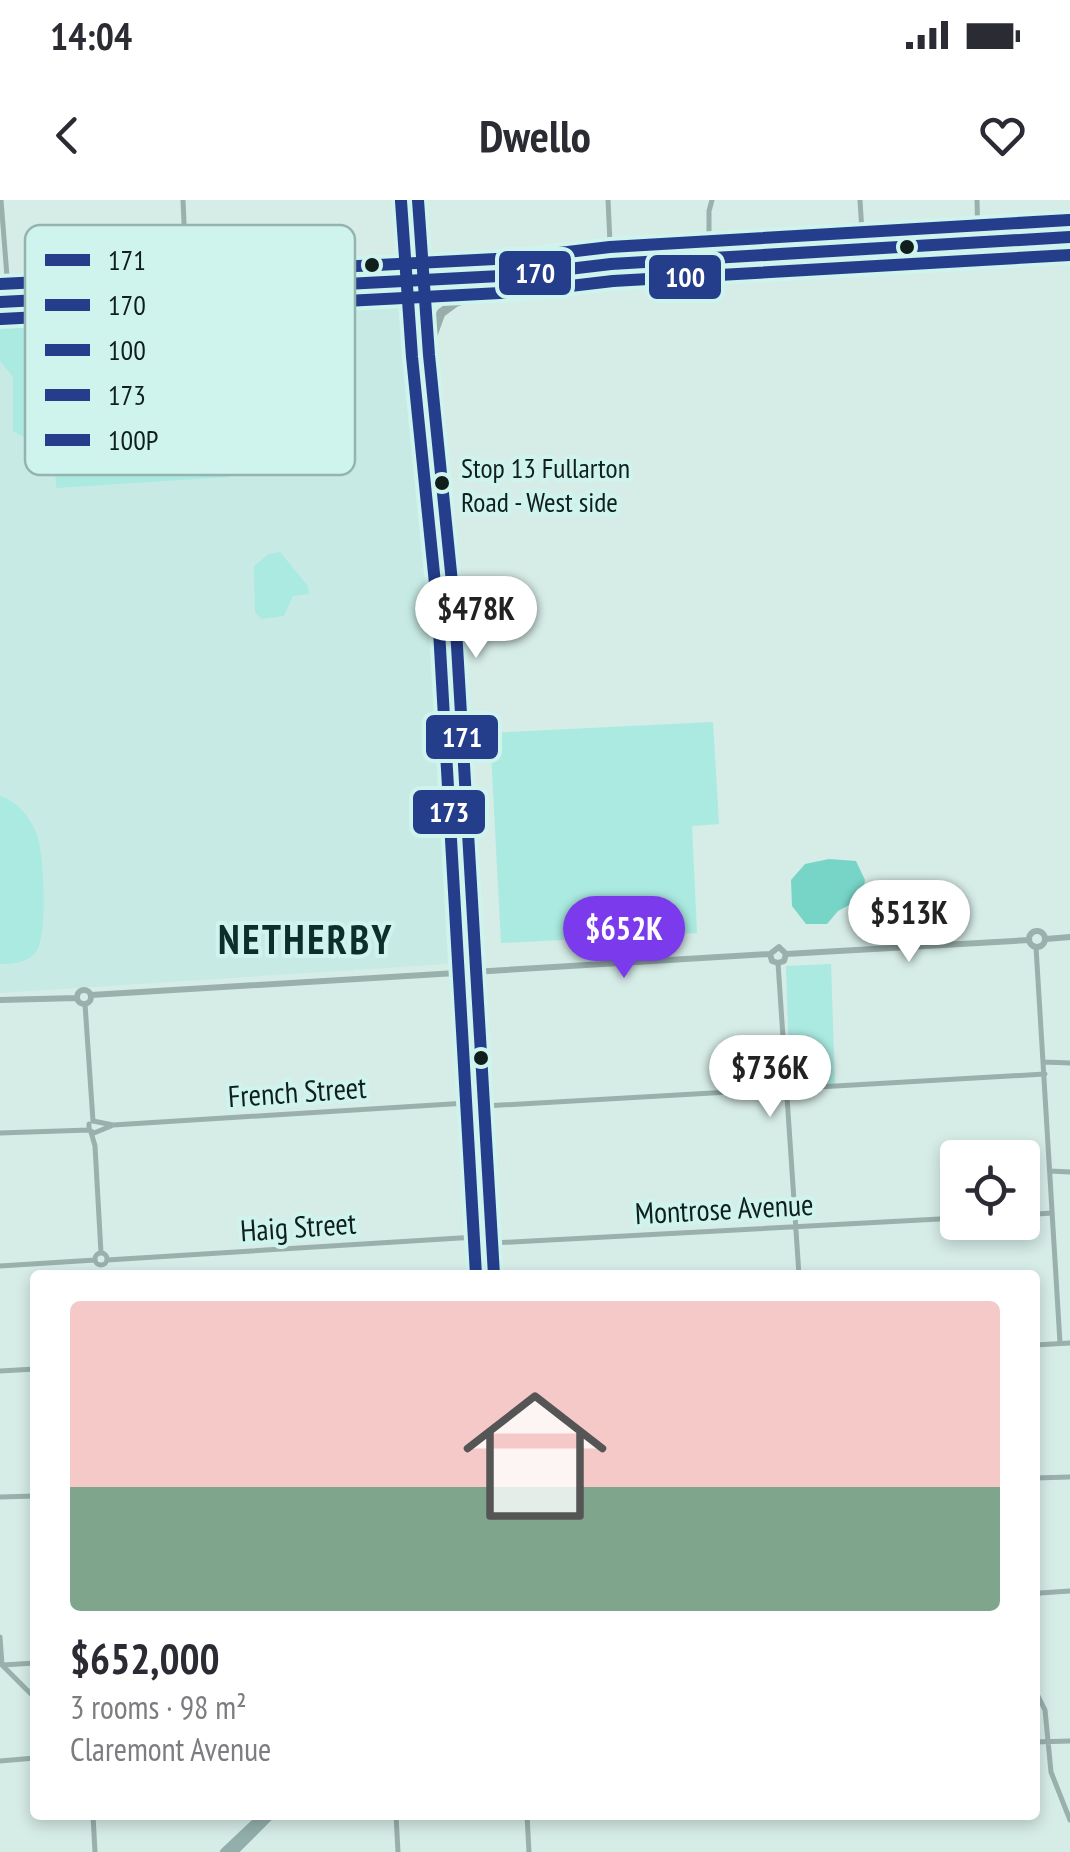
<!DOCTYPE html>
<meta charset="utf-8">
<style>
:root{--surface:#fff;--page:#f7f7f7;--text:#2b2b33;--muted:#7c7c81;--line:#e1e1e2;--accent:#7c3aed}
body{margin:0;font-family:"PT Sans Narrow",sans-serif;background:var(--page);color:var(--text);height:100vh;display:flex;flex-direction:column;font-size:38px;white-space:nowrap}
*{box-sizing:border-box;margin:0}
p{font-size:32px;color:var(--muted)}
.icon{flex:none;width:55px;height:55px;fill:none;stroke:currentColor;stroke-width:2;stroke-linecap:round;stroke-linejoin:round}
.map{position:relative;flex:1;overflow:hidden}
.drawer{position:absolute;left:30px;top:1070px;width:1010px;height:550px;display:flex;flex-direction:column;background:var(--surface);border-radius:10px;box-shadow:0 5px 15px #0003}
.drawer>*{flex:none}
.buttons{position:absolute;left:940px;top:940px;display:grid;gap:20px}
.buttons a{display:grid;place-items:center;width:100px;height:100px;border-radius:10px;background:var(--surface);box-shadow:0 5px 15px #0003;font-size:50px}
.price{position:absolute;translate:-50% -85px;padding:0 22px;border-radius:35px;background:#fff;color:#222;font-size:32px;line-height:65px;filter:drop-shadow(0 2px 5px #0008)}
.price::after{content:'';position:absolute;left:50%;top:60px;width:30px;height:22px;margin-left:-15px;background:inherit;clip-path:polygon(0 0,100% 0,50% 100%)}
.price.on{background:var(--accent);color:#fff}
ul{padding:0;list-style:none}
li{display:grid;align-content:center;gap:20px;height:530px;padding:0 40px}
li+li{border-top:2px solid var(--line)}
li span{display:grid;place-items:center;height:310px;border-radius:10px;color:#555}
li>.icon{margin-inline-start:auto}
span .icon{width:180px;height:180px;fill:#fffc;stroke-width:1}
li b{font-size:42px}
.status{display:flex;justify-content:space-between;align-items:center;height:70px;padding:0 50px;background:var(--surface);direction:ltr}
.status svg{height:28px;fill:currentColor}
header{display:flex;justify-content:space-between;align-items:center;height:130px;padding:0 40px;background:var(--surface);font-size:45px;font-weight:800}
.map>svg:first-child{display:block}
.built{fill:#c7ebe4}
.green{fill:#aaeae0}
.water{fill:#77d5c8}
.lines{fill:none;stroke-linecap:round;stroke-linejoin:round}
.minor{stroke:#99b0ac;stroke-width:5}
.tertiary{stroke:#99b0ac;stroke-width:6}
.secondary{stroke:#93afab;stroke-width:8}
.primary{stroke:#95aba7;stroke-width:9}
.trunk{stroke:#99aeaa;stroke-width:9}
.bus-1-casing{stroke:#cef4ed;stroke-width:20}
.bus-2-casing{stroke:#cef4ed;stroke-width:20}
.bus-3-casing{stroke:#cef4ed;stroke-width:20}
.bus-4-casing{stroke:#cef4ed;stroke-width:20}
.bus-5-casing{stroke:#cef4ed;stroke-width:20}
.bus-1{stroke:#243e8c;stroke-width:12}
.bus-2{stroke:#243e8c;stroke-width:12}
.bus-3{stroke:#243e8c;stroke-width:12}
.bus-4{stroke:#243e8c;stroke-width:12}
.bus-5{stroke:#243e8c;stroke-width:12}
.bus-dot{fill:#101e1c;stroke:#cef4ed;stroke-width:4}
.labels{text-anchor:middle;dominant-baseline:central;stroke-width:8;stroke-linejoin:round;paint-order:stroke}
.bus-label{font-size:28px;fill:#101e1c;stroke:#cef4ed;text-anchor:start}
.street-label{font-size:30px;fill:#101e1c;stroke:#cef4ed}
.district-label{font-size:40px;font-weight:bold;letter-spacing:2.5px;fill:#0c2f2b;stroke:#cef4ed}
.key{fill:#cef4ed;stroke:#95b4ae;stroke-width:2.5}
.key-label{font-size:28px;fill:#101e1c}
.line-badge{stroke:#cef4ed;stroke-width:4}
.badge-label{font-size:28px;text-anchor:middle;font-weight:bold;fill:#fff}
</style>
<div class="status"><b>14:04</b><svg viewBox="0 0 49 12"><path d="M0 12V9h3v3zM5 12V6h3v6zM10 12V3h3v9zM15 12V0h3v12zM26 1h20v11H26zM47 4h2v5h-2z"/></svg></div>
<header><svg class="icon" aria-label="back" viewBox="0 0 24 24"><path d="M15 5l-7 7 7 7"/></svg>Dwello<svg class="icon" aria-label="heart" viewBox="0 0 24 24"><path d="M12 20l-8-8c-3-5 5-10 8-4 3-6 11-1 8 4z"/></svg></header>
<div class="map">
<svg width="1070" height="1652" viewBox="0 0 1070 1652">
<rect width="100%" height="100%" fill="#d6ece7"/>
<path class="built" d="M399,89L414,94L420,105L423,135L463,763L0,793V113Z"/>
<path class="green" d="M195,103L198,159L222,158L229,277L56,288L48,111Z
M27,111L35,211L33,242L13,231V177L0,161V113Z
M280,352L308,386L309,394L293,396L284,416L261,419L255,412L254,366L269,354Z
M713,522L719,624L692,626L697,733L501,743L490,533Z
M0,596C17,601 31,618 37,635C44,654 48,736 36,752C28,763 12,764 0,764Z
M831,764L835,884L790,886L786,766Z"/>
<path class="water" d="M829,659L856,661L865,680L862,698L838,711L827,724H806L792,706L791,680L805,664Z"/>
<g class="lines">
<path class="minor" d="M1,0L9,102
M183,0L187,90
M608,0L611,64
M860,0L863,49
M977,0L978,42
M709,58V11L712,0
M1036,747L1060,1143
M778,763L799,1075
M85,804L93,921
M1044,862L1070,863
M484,906L1045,874
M93,921L113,925L483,902
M89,924V930L94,933L111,926
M91,932L95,946L101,1053
M0,933L89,930
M1050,971L1070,972
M1022,1015L1052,1013
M493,1043L958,1018
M95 1059a6 6 0 1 1 12 0a6 6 0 1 1-12 0Z
M107,1060L492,1036
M0,1066L95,1060
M1035,1145L1070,1143
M0,1171L35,1169
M1035,1278L1069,1277
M0,1297L35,1296
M1035,1397L1040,1393L1070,1391
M0,1437L2,1465L35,1498
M3,1465L35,1463
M1035,1490L1045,1510L1051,1572L1070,1620
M1035,1542L1070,1541
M0,1561L35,1558
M93,1615L95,1652
M396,1615L398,1652
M527,1615L529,1652"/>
<path class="tertiary" d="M1029 739a8 8 0 1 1 16 0a8 8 0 1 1-16 0Z
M1046,739L1070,737
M786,754L1029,740
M77 797a7 7 0 1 1 14 0a7 7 0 1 1-14 0Z
M91,795L770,754L779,747L786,754L784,761L778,763L772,761L770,754
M0,800L77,798"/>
<path class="secondary" d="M423,78L455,412L494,1075
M224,1652L263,1615
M234,1652L271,1615"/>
<path class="primary" d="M418,0L423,78"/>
<path class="trunk" d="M369,88C418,89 414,109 428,149
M0,102L518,75L611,64L1070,37
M428,149L441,113L456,102L568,74"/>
<g class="bus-1-casing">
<path id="bus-1" d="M418,0L429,155L455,412L494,1075"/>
</g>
<g class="bus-2-casing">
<path id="bus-2" d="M0,102L518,75L611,64L1070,37"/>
</g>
<g class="bus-3-casing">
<path id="bus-3" d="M1,119L519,92L613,81L1070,55"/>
</g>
<g class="bus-4-casing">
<path id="bus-4" d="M401,1L412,157L438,413L476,1075"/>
</g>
<g class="bus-5-casing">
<path id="bus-5" d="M0,84L517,58L610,47L1069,20"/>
</g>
<use href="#bus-1" class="bus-1"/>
<use href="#bus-2" class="bus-2"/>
<use href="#bus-3" class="bus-3"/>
<use href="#bus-4" class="bus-4"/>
<use href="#bus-5" class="bus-5"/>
</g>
<g class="bus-dot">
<circle cx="907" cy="47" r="9"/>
<circle cx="372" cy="65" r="9"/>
<circle cx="442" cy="283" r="9"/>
<circle cx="481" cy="858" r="9"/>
</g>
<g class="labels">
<g class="bus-label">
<text x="461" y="267">Stop 13 Fullarton<tspan x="461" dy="34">Road - West side</tspan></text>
</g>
<g class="street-label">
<text transform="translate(297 891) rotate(-4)">French Street</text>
<text transform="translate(724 1008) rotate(-3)">Montrose Avenue</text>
<text transform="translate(298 1026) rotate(-4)">Haig Street</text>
</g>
<g class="district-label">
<text x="306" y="739">NETHERBY</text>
</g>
</g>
<rect x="25" y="25" width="330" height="250" rx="15" class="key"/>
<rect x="45" y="54" width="45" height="12" fill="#243e8c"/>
<rect x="45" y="99" width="45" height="12" fill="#243e8c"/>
<rect x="45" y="144" width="45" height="12" fill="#243e8c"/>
<rect x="45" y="189" width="45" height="12" fill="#243e8c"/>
<rect x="45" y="234" width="45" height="12" fill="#243e8c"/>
<g class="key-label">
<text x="108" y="70">171</text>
<text x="108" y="115">170</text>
<text x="108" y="160">100</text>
<text x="108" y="205">173</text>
<text x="108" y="250">100P</text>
</g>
<g class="line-badge">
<rect x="497" y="49" width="76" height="48" rx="10" fill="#243e8c"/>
<rect x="647" y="53" width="76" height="48" rx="10" fill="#243e8c"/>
<rect x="424" y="513" width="76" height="48" rx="10" fill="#243e8c"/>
<rect x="411" y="588" width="76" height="48" rx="10" fill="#243e8c"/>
</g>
<g class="badge-label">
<text x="535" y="83">170</text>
<text x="685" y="87">100</text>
<text x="462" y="547">171</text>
<text x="449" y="622">173</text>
</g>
</svg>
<div class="buttons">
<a><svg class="icon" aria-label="locate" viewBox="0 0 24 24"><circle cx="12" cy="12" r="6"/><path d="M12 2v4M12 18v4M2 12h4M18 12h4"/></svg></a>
</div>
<b class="price" style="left:476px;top:461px">$478K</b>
<b class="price" style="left:909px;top:765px">$513K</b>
<b class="price on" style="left:624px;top:781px">$652K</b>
<b class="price" style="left:770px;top:920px">$736K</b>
<section class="drawer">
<ul>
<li><span style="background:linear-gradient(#f6c9c9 60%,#7fa58c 0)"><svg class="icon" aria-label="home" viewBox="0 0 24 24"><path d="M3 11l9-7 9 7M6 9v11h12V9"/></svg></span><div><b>$652,000</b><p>3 rooms · 98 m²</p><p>Claremont Avenue</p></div></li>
</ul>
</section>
</div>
